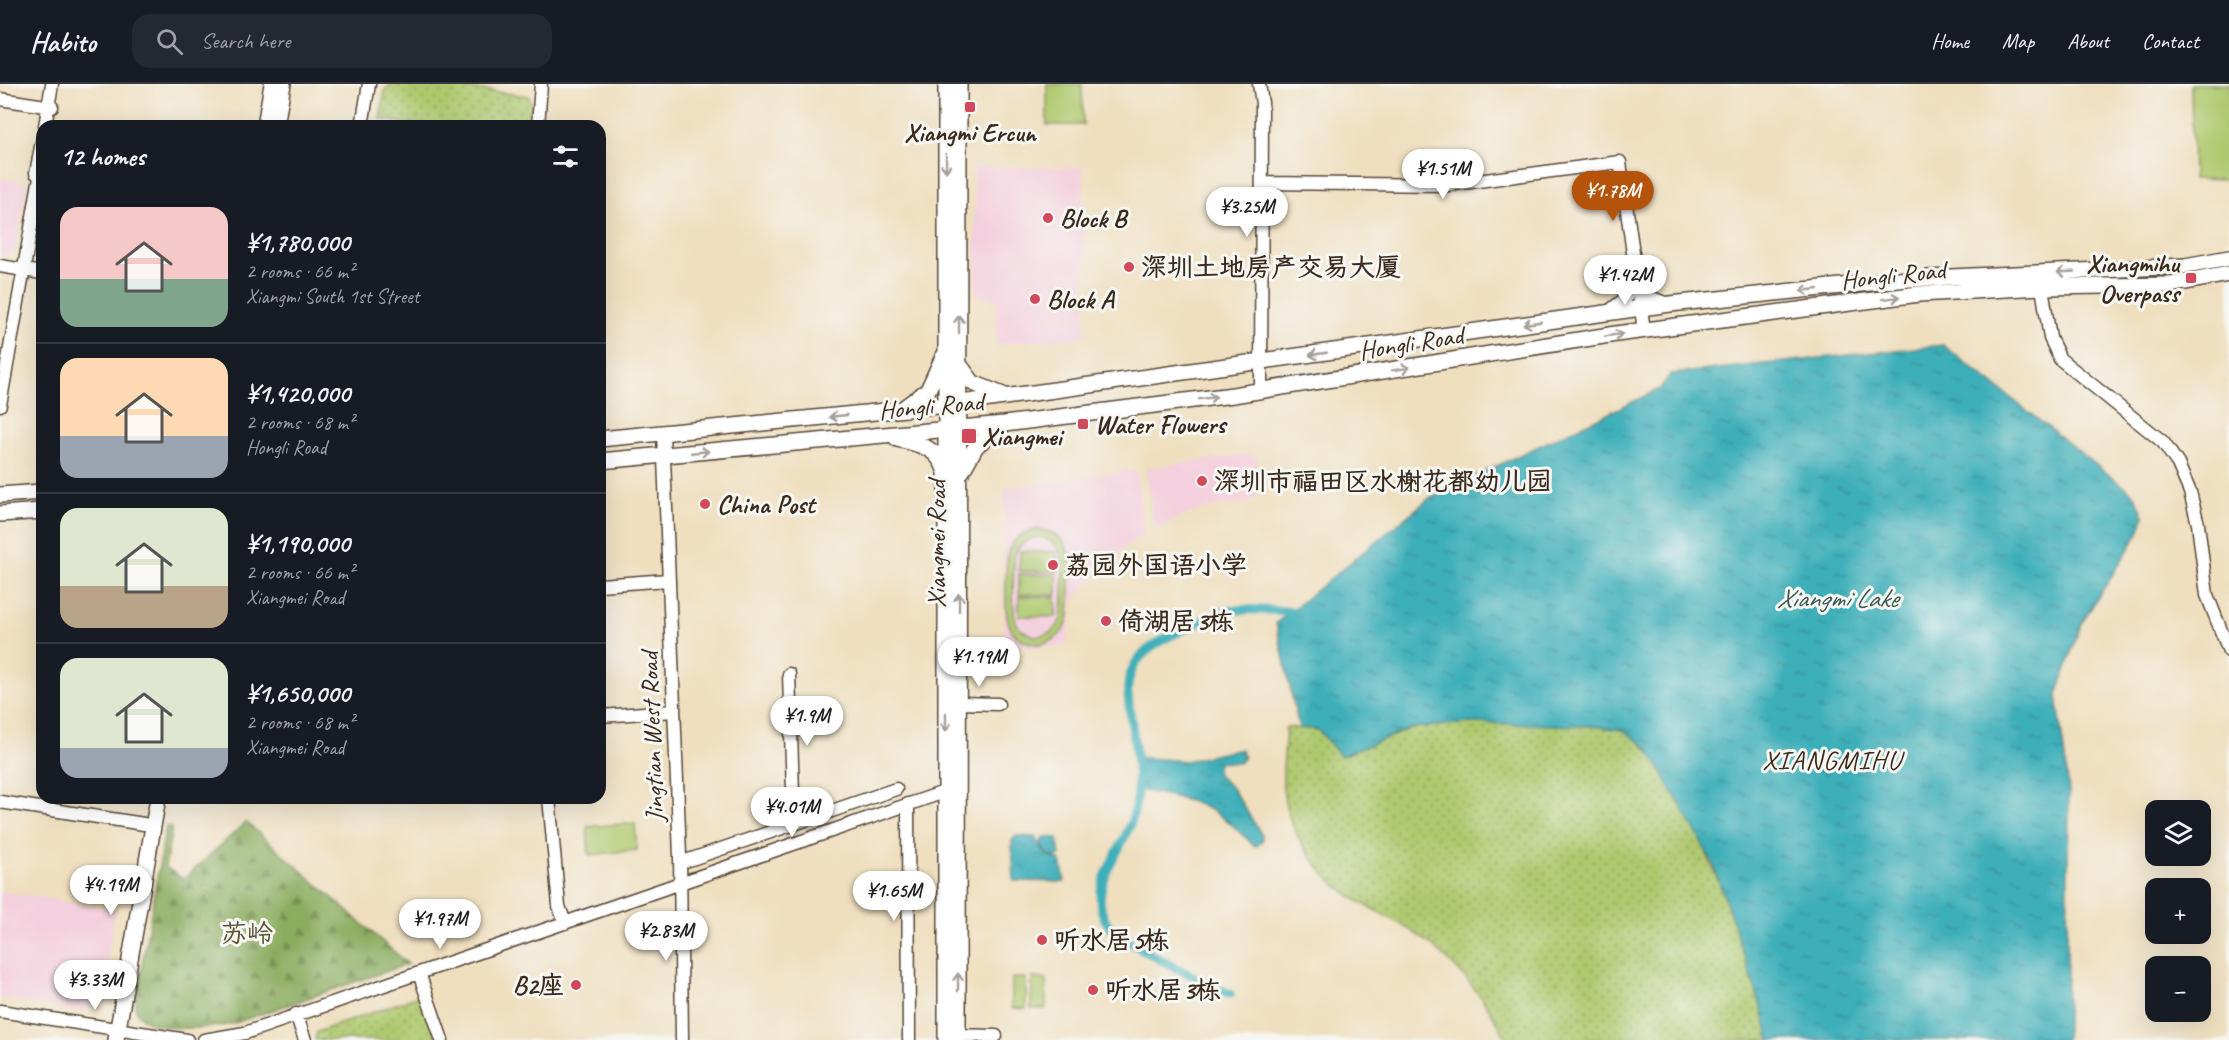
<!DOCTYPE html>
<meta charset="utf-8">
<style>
:root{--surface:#171b24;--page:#242831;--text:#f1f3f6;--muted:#9ea1a6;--line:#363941;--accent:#b45309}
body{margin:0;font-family:Caveat,"LXGW WenKai TC",sans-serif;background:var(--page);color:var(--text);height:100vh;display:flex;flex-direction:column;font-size:22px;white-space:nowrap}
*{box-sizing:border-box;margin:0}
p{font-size:20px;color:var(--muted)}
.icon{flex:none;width:33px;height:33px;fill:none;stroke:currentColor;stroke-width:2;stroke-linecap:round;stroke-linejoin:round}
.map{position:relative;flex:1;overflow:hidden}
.side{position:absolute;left:36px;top:36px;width:570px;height:684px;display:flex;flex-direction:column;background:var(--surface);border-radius:18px;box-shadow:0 6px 24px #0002}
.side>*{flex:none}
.controls{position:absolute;left:2145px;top:716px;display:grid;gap:12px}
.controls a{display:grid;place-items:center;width:66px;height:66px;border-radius:12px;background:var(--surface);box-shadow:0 6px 24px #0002;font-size:30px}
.price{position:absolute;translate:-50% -51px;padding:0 14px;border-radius:21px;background:#fff;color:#222;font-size:20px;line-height:39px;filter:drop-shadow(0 2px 3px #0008)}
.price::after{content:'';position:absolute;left:50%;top:36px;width:18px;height:14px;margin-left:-9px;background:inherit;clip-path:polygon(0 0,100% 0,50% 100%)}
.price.active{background:var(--accent);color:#fff}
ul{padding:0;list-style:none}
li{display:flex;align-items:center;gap:18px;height:150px;padding:0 24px}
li+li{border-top:2px solid var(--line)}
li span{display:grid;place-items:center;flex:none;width:168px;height:120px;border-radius:18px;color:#555}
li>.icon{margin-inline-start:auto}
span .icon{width:72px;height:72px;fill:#fffc;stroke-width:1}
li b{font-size:26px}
h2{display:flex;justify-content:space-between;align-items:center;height:72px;padding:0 24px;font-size:26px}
header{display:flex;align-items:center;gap:36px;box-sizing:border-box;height:84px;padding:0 30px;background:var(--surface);border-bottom:2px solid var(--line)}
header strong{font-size:28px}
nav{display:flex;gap:33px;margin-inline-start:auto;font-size:21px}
.search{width:420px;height:54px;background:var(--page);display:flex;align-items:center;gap:15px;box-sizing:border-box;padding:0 21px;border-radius:18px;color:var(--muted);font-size:22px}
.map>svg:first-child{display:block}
.built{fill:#f4cfdd}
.green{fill:url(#green-dots);stroke:#757a46;stroke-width:1.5}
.forest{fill:url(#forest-firs);stroke:#636c40;stroke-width:1.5}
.pitch{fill:#afc96e;stroke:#757a46;stroke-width:1.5;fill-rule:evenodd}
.water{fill:url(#water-ripples);stroke:#3c6c6c;stroke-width:1.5}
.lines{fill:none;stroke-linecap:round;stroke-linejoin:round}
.canal{stroke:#3eafb9;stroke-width:9}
.minor-casing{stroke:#564536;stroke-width:15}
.major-casing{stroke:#564536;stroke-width:18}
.minor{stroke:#fff;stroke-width:12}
.major{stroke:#fff;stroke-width:15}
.oneway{stroke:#a79f9a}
.poi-dot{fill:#d1495b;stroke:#f6f6f2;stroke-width:2}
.labels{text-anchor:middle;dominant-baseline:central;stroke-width:6;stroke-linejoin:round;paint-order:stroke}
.poi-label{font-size:26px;font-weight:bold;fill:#3b2a1e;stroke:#f6f6f2;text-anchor:start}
.street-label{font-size:26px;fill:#3b2a1e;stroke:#f6f6f2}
.park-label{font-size:26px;fill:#585232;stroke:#f6f6f2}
.water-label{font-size:27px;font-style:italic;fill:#3c5954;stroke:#f6f6f2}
.neighbourhood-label{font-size:27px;letter-spacing:1.5px;fill:#3b2a1e;stroke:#f6f6f2}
</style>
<header>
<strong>Habito</strong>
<div class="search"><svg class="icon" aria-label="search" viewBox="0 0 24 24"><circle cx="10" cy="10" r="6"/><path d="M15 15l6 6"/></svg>Search here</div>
<nav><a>Home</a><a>Map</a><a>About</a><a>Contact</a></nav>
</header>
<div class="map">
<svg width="2229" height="956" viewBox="0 0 2229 956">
<defs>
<pattern id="green-dots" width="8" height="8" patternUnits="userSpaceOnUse" patternTransform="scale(1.5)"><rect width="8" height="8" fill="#afc96e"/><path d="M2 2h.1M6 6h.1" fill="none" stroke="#90a35a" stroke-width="1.8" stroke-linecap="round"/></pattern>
<pattern id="forest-firs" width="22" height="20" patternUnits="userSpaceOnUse" patternTransform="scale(1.5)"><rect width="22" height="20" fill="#8bad61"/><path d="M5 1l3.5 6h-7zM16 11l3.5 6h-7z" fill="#738d4f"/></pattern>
<pattern id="water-ripples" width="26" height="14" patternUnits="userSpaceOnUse" patternTransform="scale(1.5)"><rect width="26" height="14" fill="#3eafb9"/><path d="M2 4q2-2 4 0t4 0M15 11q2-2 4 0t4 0" fill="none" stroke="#358f96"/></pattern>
</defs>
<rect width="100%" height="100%" fill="#f6f6f2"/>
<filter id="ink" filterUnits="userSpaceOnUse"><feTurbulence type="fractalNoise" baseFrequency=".0167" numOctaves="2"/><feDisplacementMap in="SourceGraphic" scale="12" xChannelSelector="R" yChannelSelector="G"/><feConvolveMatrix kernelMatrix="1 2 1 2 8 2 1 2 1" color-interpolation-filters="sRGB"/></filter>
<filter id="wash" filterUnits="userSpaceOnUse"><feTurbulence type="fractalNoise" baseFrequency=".008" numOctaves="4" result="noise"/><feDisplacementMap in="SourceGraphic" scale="24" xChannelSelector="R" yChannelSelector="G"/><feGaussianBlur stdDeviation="1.35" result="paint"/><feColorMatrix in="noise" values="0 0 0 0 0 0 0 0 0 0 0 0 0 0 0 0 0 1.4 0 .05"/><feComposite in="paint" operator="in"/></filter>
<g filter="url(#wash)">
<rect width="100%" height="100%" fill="#efdfbf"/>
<path class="built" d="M380,35L422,42H379Z
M974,84H1083L1085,253L996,260L997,215L976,212Z
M0,95L28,99L16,164L7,172L0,171Z
M1251,370L1257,373V409L1254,417L1199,426L1154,444L1146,384Z
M1136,386L1144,449L1109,475L1073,517L1067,559L1057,563L1004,562V404Z
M0,807L115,826L100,915L83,928L0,914Z"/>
<path class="green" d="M392,0H432L528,12L533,21L531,42H422L380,35L385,6Z
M1469,639C1500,640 1601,636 1624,647C1686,676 1754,889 1770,956H1507C1488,918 1463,887 1430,860C1407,841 1380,830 1355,815C1319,792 1286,747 1283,703C1282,683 1285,662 1286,643L1318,646L1341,672L1412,644Z
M416,913L423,914L437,956H315L317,948Z"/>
<path class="forest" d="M246,738L408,880L232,940C209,944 140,952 135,922L166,742L172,743L165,783L184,795Z"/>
<path class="pitch" d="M1047,0H1082L1083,41H1047Z
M2191,0H2229V96L2193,95Z
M67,32L123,42H66Z
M1035,446C1075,446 1070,480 1070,509C1069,521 1071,534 1064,545C1059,554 1051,557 1041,560C1001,559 1006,525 1006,497C1007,484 1005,471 1012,460C1017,452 1025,448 1035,446ZM1042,453C1050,456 1056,460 1060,468C1065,478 1064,530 1059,539C1054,549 1044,552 1035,552C1026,549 1020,546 1016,538C1012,528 1012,475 1017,466C1022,457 1032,453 1042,453Z
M1020,467L1057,468V488L1019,487Z
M1019,490L1057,491V511L1019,510Z
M1019,512L1056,513V533L1019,532Z
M635,739L637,766L589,771L587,743Z
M1012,894H1026V925L1012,924Z
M1032,894L1046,895V925H1031Z"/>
<path class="water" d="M1943,261L2136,412L2144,432L2139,449L2081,540L2057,611L2069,707L2066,956H1770L1763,928L1713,779L1648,664L1623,646L1591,642L1469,639L1412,644L1341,672L1318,646L1299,644L1276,539L1431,413L1660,305L1671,290Z
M1241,665L1244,673L1239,679L1218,678L1216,689L1232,704L1262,751L1263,756L1257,762L1253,761C1214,718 1188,715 1134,705V673L1186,677Z
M1016,752L1035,753L1045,770L1061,777L1065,798L1014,797L1012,757Z
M1044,753L1058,754L1060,772C1050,775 1043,767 1041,758Z"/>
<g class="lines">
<path class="canal" d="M1230,910C1204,897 1118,859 1106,837C1086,801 1124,767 1133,732C1144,691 1132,652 1128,611C1125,571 1160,556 1190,543C1200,538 1212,532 1223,528C1240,523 1272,527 1291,527"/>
</g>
</g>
<g filter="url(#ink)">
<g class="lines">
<g class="minor-casing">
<path id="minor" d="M1259,0L1262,19L1261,307
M0,15L52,23
M45,42L52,0
M362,42L369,0
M538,42L541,0
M36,89L42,58
M1262,99L1448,101L1620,78L1644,246
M0,182L42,189
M1638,197L1652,214L1668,220
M2042,203L2050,254L2060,275L2163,358L2178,380L2190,408L2198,440L2207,511L2229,567
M1607,229L1626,214L1636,195
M0,321L42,81
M663,349L680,772L682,956
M600,501L668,496
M789,590L794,738
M959,619L998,620
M600,632L674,627
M549,714L559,822L565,839
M0,718L144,740
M908,720L909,956
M680,779L896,705
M419,889L442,956
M0,927L187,956
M296,930L305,956
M949,951L996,952
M204,956L245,949L953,705"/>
</g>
<g class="major-casing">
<path id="major" d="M946,0V956
M265,42L272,0
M276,42L283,0
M959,280L973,299L1003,311
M905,323L928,306L943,273
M600,355L947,321L1670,220L1908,195L2185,182L2229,174
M897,355C919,360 938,363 946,388
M600,377L1004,340L1233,311L1616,250L1919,210L2042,203L2170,201L2229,190
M962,387L976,362L1002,341
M0,411L42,408
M0,430L42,427
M116,956L158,714
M958,956L959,0"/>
</g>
<use href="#minor" class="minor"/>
<use href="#major" class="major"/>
</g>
<defs><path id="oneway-shaft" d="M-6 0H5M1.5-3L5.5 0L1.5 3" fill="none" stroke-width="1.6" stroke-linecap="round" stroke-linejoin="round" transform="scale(1.5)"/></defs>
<g class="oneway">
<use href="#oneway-shaft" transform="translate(946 79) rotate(90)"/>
<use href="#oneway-shaft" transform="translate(2066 188) rotate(177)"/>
<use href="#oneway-shaft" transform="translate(1809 206) rotate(174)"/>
<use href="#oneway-shaft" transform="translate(1891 214) rotate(-7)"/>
<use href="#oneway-shaft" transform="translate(1532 239) rotate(172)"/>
<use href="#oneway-shaft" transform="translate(959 240) rotate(-90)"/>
<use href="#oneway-shaft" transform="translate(1614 251) rotate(-9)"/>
<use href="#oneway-shaft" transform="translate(1318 270) rotate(172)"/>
<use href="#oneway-shaft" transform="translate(1401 285) rotate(-9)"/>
<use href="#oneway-shaft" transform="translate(1208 314) rotate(-7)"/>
<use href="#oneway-shaft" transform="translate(838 332) rotate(174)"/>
<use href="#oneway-shaft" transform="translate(700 368) rotate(-5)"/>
<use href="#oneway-shaft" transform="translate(959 518) rotate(-90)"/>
<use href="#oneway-shaft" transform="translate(946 638) rotate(90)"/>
<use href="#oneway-shaft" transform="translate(958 898) rotate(-90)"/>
</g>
</g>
<g class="poi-dot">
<rect x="964" y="17" width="12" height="12" rx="3"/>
<circle cx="1048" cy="134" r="6"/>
<circle cx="1129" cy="183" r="6"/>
<rect x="2185" y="188" width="12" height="12" rx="3"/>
<circle cx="1035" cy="215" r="6"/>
<rect x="1077" y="334" width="12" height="12" rx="3"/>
<rect x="961" y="344" width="16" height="16" rx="3"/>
<circle cx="1202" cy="397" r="6"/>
<circle cx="705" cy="420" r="6"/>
<circle cx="1053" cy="481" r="6"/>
<circle cx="1106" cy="537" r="6"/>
<circle cx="1042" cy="856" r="6"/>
<circle cx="576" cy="901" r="6"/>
<circle cx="1093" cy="906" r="6"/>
</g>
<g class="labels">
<g class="poi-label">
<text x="970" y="48" text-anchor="middle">Xiangmi Ercun</text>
<text x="1060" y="134">Block B</text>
<text x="2179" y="179" text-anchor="end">Xiangmihu<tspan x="2179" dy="30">Overpass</tspan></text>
<text x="1141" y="183">深圳土地房产交易大厦</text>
<text x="1047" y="215">Block A</text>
<text x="1095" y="340">Water Flowers</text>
<text x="982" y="352">Xiangmei</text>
<text x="1214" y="397">深圳市福田区水榭花都幼儿园</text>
<text x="717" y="420">China Post</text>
<text x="1065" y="481">荔园外国语小学</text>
<text x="1118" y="537">倚湖居3栋</text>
<text x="1054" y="856">听水居5栋</text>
<text x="564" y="901" text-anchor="end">B2座</text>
<text x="1105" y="906">听水居3栋</text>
</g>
<g class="street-label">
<text transform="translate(1893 191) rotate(-6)">Hongli Road</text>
<text transform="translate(1411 259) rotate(-9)">Hongli Road</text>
<text transform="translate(931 322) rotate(-5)">Hongli Road</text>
<text transform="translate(936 460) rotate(-90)">Xiangmei Road</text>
<text transform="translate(652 653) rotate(-92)">Jingtian West Road</text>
</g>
<g class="park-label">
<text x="247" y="849">苏岭</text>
</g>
<g class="water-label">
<text x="1837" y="514">Xiangmi Lake</text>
</g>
<g class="neighbourhood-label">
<text x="1832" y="676">XIANGMIHU</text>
</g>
</g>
</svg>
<div class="controls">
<a><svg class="icon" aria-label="layers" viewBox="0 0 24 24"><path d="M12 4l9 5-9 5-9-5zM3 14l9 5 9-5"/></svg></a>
<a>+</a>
<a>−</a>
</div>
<b class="price" style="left:1443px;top:116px">¥1.51M</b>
<b class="price active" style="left:1613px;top:138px">¥1.78M</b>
<b class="price" style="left:1247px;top:154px">¥3.25M</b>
<b class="price" style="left:1625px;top:222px">¥1.42M</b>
<b class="price" style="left:979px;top:604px">¥1.19M</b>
<b class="price" style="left:807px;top:663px">¥1.9M</b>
<b class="price" style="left:792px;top:754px">¥4.01M</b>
<b class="price" style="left:111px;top:832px">¥4.19M</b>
<b class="price" style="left:894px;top:838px">¥1.65M</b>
<b class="price" style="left:440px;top:866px">¥1.97M</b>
<b class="price" style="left:666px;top:878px">¥2.83M</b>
<b class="price" style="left:95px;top:927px">¥3.33M</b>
<section class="side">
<h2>12 homes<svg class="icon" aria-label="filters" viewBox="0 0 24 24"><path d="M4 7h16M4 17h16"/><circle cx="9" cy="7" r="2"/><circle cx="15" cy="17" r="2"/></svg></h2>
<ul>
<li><span style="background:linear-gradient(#f6c9c9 60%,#7fa58c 0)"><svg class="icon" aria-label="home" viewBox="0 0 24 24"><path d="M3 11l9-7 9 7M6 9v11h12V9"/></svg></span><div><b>¥1,780,000</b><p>2 rooms · 66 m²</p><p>Xiangmi South 1st Street</p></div></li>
<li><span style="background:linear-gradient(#ffd9b3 65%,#9aa5b1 0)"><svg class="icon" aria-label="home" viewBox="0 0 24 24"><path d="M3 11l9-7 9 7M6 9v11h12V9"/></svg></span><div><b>¥1,420,000</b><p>2 rooms · 68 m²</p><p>Hongli Road</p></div></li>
<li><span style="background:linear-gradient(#dfe7d0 65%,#b9a48a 0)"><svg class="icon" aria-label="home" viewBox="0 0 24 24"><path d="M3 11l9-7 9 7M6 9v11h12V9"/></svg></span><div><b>¥1,190,000</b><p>2 rooms · 66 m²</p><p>Xiangmei Road</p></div></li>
<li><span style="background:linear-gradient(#dfe7d0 75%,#9aa5b1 0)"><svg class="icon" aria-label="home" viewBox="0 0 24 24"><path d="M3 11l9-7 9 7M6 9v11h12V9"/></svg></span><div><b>¥1,650,000</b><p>2 rooms · 68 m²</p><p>Xiangmei Road</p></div></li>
</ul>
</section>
</div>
